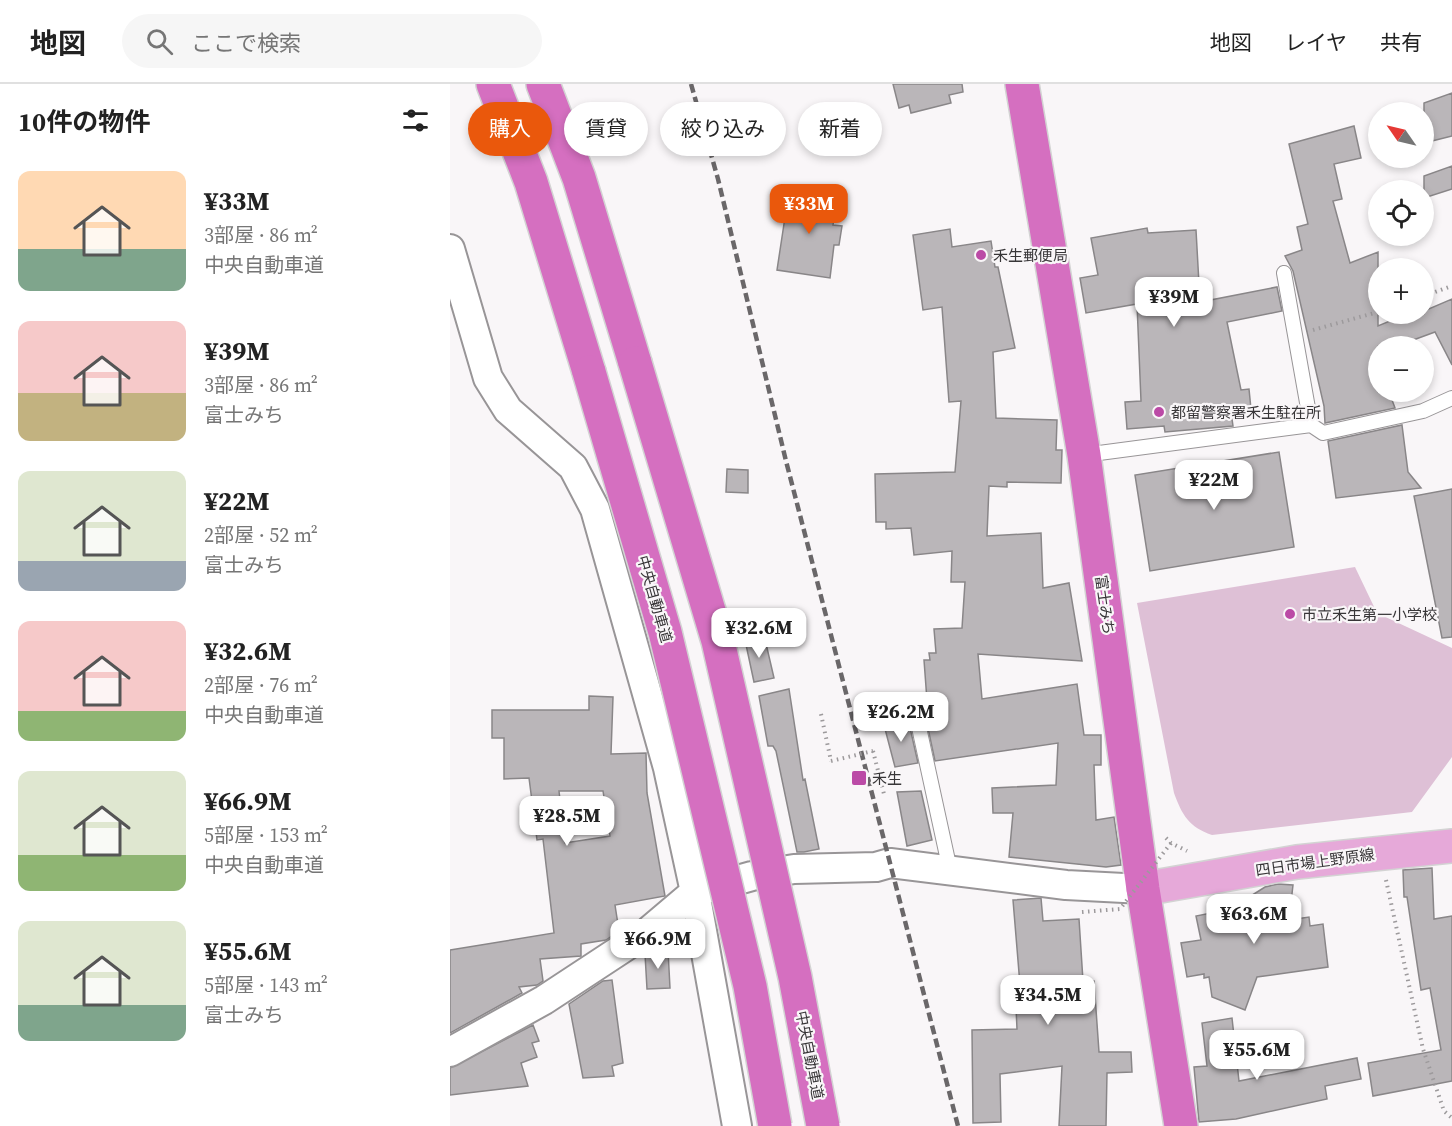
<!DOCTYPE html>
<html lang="ja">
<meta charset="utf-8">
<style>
:root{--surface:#fff;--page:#f6f6f6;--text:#222;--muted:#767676;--line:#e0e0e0;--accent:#ea580c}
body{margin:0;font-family:"Source Serif 4","Noto Sans JP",serif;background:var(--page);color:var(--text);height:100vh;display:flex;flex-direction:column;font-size:22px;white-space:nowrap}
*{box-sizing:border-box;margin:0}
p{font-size:20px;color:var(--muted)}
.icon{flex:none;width:33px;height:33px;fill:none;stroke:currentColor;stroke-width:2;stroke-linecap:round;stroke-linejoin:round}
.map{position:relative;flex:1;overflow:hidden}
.sheet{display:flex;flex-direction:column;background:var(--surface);width:450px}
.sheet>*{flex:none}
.hud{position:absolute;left:18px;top:18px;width:570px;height:54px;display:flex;gap:12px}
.needle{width:39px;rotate:304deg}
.buttons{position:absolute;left:918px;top:18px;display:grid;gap:12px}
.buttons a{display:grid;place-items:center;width:66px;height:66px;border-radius:50%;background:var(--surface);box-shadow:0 3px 9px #0003;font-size:30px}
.price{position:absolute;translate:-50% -51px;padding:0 14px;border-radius:12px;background:#fff;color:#222;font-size:20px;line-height:39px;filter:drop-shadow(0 2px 3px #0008)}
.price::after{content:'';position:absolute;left:50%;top:36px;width:18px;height:14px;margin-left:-9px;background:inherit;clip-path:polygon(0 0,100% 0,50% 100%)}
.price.selected{background:var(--accent);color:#fff}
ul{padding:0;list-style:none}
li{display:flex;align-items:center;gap:18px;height:150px;padding:0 18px}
li span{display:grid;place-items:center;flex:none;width:168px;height:120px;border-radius:12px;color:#555}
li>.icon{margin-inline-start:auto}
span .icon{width:72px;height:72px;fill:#fffc;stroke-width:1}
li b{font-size:26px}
h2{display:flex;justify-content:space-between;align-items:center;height:72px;padding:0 18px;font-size:26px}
.chip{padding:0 21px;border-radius:27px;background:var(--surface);box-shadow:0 3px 9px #0003;font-size:21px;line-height:54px}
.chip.selected{background:var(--accent);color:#fff}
header{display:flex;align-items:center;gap:36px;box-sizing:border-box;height:84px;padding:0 30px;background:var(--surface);border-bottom:2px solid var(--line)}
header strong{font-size:28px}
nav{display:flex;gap:33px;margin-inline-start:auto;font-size:21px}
.search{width:420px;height:54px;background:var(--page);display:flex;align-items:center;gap:15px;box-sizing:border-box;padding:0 21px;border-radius:33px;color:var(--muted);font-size:22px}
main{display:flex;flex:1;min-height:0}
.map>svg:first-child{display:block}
.green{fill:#dec0d6}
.building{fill:#bab6b9;stroke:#898688;stroke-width:1.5;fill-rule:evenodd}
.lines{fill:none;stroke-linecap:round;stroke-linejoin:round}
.lane-casing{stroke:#989597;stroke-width:16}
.street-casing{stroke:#989597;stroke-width:32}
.primary-casing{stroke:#d3d3d3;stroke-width:36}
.highway-casing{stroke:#d3d3d3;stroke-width:36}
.path{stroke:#9d9a9c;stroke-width:4;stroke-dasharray:1.5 4.5;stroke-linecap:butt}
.lane{stroke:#fff;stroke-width:14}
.street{stroke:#fff;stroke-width:28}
.primary{stroke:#e6a9d9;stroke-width:33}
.highway{stroke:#d56fc0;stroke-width:33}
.rail{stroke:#6a6769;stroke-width:4.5;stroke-dasharray:9 4.5;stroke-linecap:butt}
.highway-bridge-casing{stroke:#d3d3d3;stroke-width:36;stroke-linecap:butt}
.path-bridge{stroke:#9d9a9c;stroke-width:4;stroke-dasharray:1.5 4.5;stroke-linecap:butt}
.highway-bridge{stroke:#d56fc0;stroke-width:33}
.poi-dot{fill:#bb4aa6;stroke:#f9f6f8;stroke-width:2}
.labels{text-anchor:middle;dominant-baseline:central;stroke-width:4.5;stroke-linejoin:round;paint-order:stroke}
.poi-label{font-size:15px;fill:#383638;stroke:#f9f6f8;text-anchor:start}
.street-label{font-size:15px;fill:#383638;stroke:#f9f6f8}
</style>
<header>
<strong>地図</strong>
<div class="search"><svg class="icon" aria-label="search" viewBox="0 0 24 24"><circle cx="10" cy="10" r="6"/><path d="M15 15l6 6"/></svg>ここで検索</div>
<nav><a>地図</a><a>レイヤ</a><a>共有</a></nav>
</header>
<main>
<section class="sheet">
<h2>10件の物件<svg class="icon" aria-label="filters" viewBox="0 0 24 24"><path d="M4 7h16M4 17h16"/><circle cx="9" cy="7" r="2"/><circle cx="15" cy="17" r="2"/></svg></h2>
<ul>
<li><span style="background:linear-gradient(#ffd9b3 65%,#7fa58c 0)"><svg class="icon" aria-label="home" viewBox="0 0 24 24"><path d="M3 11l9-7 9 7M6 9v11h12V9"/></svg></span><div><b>¥33M</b><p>3部屋 · 86 m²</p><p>中央自動車道</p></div></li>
<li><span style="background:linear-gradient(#f6c9c9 60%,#c2b280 0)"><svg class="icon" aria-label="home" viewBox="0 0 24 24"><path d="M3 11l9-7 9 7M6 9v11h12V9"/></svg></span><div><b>¥39M</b><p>3部屋 · 86 m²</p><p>富士みち</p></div></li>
<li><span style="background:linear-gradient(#dfe7d0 75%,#9aa5b1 0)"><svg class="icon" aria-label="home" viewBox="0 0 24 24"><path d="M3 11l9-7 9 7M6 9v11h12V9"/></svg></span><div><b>¥22M</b><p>2部屋 · 52 m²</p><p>富士みち</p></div></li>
<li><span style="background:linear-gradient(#f6c9c9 75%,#8fb573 0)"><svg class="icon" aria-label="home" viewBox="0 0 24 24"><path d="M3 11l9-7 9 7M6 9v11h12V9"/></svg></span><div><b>¥32.6M</b><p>2部屋 · 76 m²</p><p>中央自動車道</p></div></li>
<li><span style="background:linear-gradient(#dfe7d0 70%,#8fb573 0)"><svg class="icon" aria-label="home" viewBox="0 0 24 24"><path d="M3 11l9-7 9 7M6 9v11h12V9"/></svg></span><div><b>¥66.9M</b><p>5部屋 · 153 m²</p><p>中央自動車道</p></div></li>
<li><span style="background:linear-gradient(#dfe7d0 70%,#7fa58c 0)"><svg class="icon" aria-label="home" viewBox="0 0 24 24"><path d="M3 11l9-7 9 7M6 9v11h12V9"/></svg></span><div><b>¥55.6M</b><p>5部屋 · 143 m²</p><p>富士みち</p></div></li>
</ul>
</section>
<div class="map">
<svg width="1002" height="1042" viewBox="0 0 1002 1042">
<rect width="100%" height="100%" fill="#f9f6f8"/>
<path class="green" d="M905,483L927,529L1002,564V673L962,728L762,751C739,743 732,731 724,709L687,519Z"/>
<path class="building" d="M443,0H512L513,8L499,11L501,19L461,29L459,21L449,24Z
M1002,9V52L974,59V19Z
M904,42L911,74L884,80L892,115L883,117L900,179L928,168V242L957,230H974V227L1002,215V281L985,248L947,262H928V308H939L945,324L875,339L874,322L843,187L835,172L852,166L847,143L858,140L839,60Z
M1002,82V105L974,114V92Z
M339,107L387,114L383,141L392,142L389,161H384L380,194L327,186Z
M697,144L698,149L746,146L750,218L827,203L832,227L777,238L791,306L799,305L801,325L781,328L783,342L715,348L714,342L677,345L675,318L691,317L687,220L636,229L630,194L648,191L641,154Z
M500,145L502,163L541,157L545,183H548L565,264L543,268L546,334L607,336L606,366H612L611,399L557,398V403L539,402L537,452L591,449L593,504L619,499L632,577L528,570L532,615L627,600L634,651H651V681H644L646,736L664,733L671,781L656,783L559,773L563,729H543L542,704L606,701L608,659L485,677L475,630H478L474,576H480L479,569H486L484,545L512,544L515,498H501L502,467L464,471L461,444L436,445V438H426L425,390L505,388L511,317L499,318L492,223L473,226L463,151Z
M952,341L958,388L971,404L886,414L878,357Z
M829,368L844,463L700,487L685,391Z
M277,385L298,386V409L276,408Z
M1002,405V553L992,554L964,412Z
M314,551L324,594L304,598L295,556Z
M339,605L353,696L355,695L369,765L354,768H347L326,667L323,662H318L309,612Z
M139,612L163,613L161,670L196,669L197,709L215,812L165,821L169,847L156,856L131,860V872L90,875L93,897L87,901L69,903L72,909L0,949V866L104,849L93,755L87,756L79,694L54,695V654H42V626H139ZM109,707H153L160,752L115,759Z
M458,635L468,679L445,683L434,641Z
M471,707L482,756L457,762L447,708Z
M982,784L984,835L1002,832V997L923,1012L918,979L991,966L980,904L971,906L957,813H954L953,786Z
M828,800L843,801L839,836L859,833L860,842L873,840L878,883L807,893L795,926L762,913L759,893L754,894V890L737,893L731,859L751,856L746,832L796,822V815L815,803Z
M591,814L593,837L629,835L633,897H644L649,968H681L682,988L657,989L656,1042H609L612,982L550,990L551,1038L523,1039L522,946L567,945L565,902L570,901L563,816Z
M218,866L220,904L197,905L195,870Z
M162,896L173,979L162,982L164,992L133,994L119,920L153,897Z
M782,934L789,997L907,974L911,995L875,1002L877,1015L786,1035L749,1038L744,983L757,982L752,939Z
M83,941L89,957L82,959L87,973L71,979L78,1002L0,1011V984Z"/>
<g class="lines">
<g class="lane-casing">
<path id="lane" d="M861,341L873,349L973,327L1002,314
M634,371L861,341L834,189
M465,625L500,786"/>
</g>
<g class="street-casing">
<path id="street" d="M0,165L38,294L58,326L123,383L145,425L218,684L245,808L287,1042
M0,968L94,916L199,847L245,808L302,792L344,785L426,783L440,779L616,801L693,805"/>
</g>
<g class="primary-casing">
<path id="primary" d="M693,805L847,778L1002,762"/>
</g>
<g class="highway-casing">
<path id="highway" d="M43,0L81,98L139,288
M93,0L129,94L185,279
M572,0L634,371L693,805L731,1042"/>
</g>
<path class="path" d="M974,212L1002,202
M863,246L928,228
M371,630L381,677
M423,667L434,710
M716,754L721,759L737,767
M936,796L973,965L994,1027L1002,1034"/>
<use href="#lane" class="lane"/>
<use href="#street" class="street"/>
<use href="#primary" class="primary"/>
<use href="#highway" class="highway"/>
<path class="rail" d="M241,0L268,95L336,377L508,1042"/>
<g class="highway-bridge-casing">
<path id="highway-bridge" d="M185,279L268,557L345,893L373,1042
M139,288L215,548L300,902L325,1042"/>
</g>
<path class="path-bridge" d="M381,677L423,667
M632,828L670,825L721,759"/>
<use href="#highway-bridge" class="highway-bridge"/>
</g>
<g class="poi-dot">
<circle cx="531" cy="171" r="6"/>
<circle cx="709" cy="328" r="6"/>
<circle cx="840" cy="530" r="6"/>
<rect x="401" y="686" width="16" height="16" rx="3"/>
</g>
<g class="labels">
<g class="poi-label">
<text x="543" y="171">禾生郵便局</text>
<text x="721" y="328">都留警察署禾生駐在所</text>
<text x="852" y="530">市立禾生第一小学校</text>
<text x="422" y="694">禾生</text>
</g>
<g class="street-label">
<text transform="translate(205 515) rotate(74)">中央自動車道</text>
<text transform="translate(655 521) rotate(82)">富士みち</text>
<text transform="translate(865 778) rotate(-8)">四日市場上野原線</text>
<text transform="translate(360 971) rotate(79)">中央自動車道</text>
</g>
</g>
</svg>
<div class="buttons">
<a><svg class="needle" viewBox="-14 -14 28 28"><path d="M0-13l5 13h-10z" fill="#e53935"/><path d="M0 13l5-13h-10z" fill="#767676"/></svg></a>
<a><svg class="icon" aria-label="locate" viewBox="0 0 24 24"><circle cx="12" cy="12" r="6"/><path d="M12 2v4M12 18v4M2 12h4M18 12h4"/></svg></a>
<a>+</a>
<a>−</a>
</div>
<b class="price selected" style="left:359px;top:151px">¥33M</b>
<b class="price" style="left:724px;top:244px">¥39M</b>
<b class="price" style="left:764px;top:427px">¥22M</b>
<b class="price" style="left:309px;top:575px">¥32.6M</b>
<b class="price" style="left:451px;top:659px">¥26.2M</b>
<b class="price" style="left:117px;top:763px">¥28.5M</b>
<b class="price" style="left:804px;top:861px">¥63.6M</b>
<b class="price" style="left:208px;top:886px">¥66.9M</b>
<b class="price" style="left:598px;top:942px">¥34.5M</b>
<b class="price" style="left:807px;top:997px">¥55.6M</b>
<div class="hud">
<a class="chip selected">購入</a>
<a class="chip">賃貸</a>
<a class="chip">絞り込み</a>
<a class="chip">新着</a>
</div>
</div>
</main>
